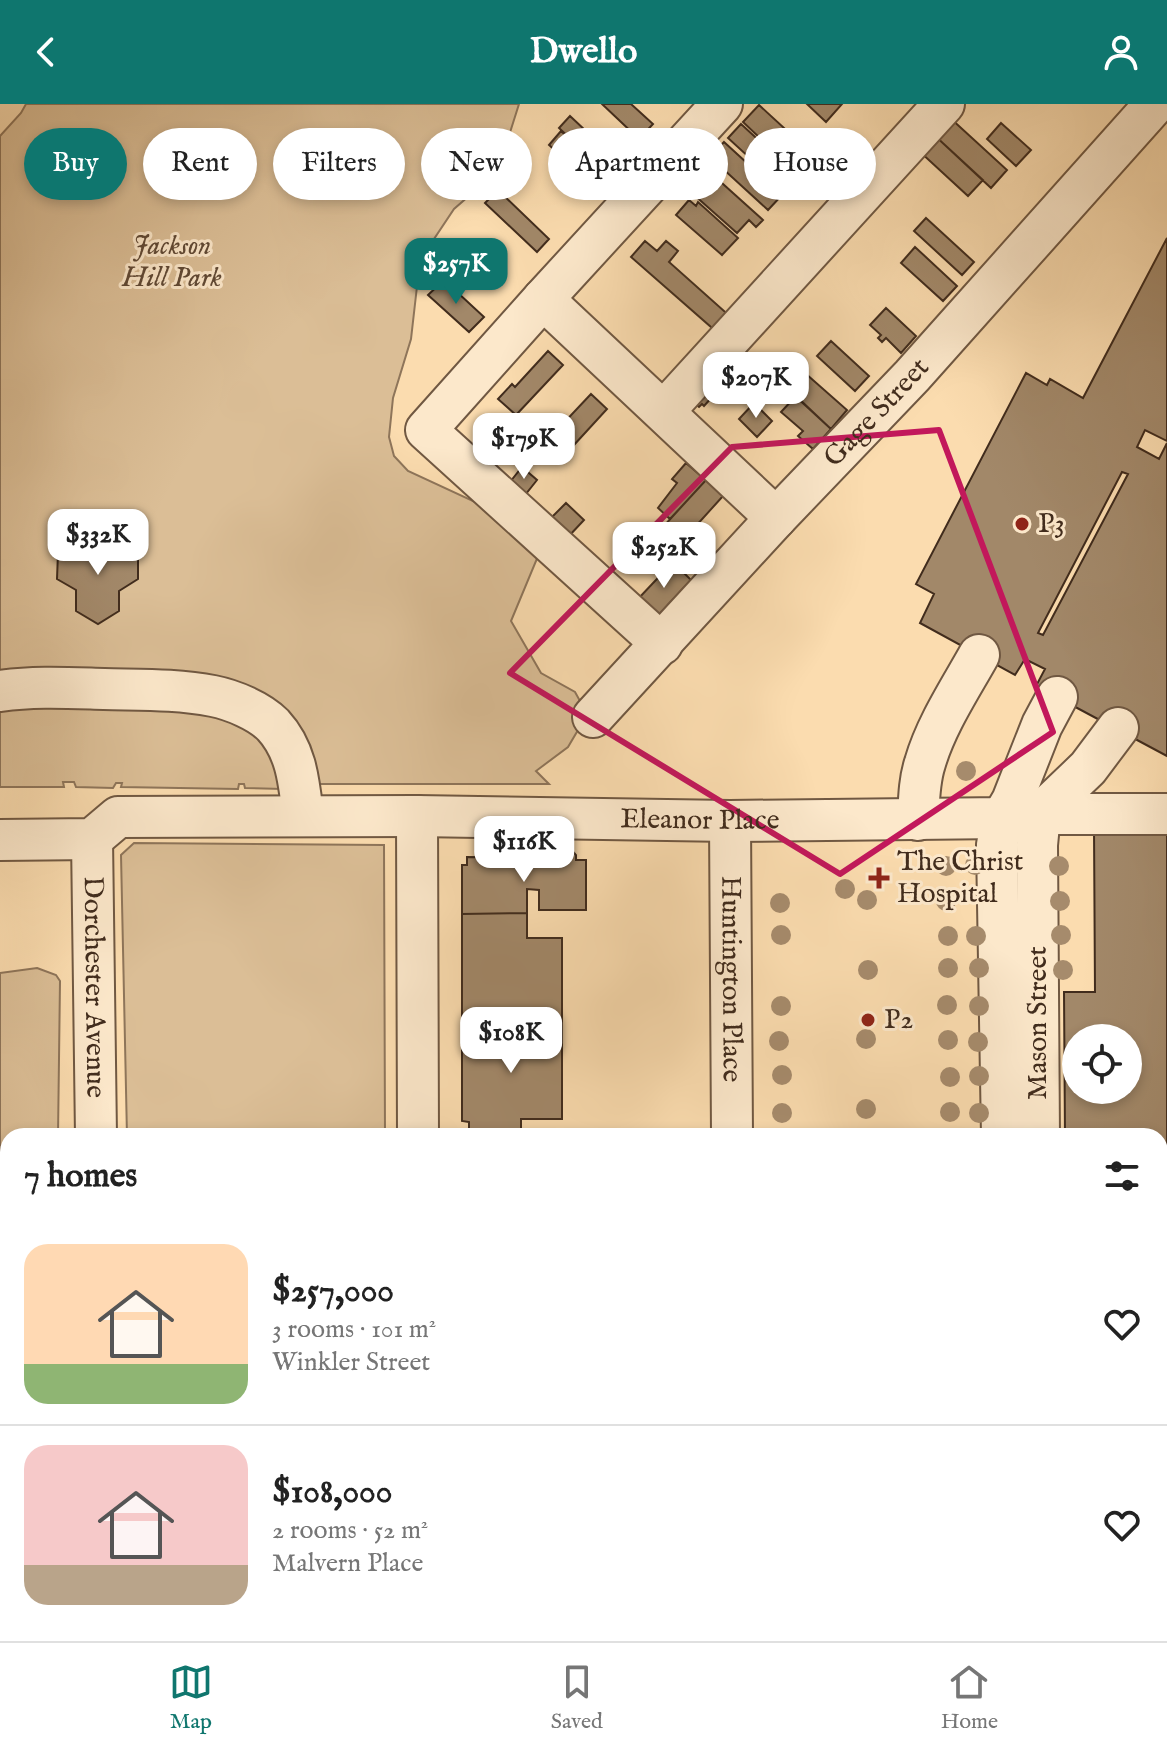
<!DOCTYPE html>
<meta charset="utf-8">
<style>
:root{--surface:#fff;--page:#f2f2f2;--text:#222;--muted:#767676;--line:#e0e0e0;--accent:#0f766e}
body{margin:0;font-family:"IM FELL English",serif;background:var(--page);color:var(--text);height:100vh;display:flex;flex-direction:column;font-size:30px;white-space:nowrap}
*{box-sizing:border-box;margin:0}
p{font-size:26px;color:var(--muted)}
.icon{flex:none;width:44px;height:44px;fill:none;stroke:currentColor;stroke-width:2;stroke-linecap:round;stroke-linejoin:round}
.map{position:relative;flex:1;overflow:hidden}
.drawer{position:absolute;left:0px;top:1024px;width:1168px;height:514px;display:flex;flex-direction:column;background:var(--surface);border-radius:24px 24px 0 0;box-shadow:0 4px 12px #0003}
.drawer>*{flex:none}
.guide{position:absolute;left:24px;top:24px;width:1120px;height:72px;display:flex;gap:16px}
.controls{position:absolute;left:1062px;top:920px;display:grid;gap:16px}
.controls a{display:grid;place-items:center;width:80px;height:80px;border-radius:50%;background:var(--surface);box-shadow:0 4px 12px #0003;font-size:40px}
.price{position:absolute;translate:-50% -68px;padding:0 18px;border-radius:16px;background:#fff;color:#222;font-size:26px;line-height:52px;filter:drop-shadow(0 2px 4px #0008)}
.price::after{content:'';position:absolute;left:50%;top:48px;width:24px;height:18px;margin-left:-12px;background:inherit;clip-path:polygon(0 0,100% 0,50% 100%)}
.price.selected{background:var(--accent);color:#fff}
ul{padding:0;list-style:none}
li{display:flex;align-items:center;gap:24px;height:200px;padding:0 24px}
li+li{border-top:2px solid var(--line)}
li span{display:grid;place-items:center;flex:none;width:224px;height:160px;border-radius:24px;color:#555}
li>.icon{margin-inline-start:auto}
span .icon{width:96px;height:96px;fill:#fffc;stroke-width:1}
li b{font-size:34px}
h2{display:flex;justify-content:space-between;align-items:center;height:96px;padding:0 24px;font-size:34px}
.pill{padding:0 28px;border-radius:36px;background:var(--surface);box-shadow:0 4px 12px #0003;font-size:28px;line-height:72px}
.pill.selected{background:var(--accent);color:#fff}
header{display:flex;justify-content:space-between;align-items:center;height:104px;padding:0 24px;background:var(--accent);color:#fff;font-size:36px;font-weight:700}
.tabs{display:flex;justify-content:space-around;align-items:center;height:112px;border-top:2px solid var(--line);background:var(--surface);font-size:22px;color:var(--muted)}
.tabs a{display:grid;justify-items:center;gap:4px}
.tabs .selected{color:var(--accent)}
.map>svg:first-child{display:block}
.green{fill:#dbbe96;stroke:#8e755a;stroke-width:2}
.building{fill:#a28869;stroke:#412c1d;stroke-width:2;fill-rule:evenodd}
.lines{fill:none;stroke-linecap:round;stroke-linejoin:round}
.minor-casing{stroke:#705842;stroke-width:44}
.minor{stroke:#fce8cb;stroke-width:40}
.tree{fill:#a68b6c}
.marked{fill:none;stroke:#c2185b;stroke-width:6;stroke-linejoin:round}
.poi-dot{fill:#8f2418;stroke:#fce8cb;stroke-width:3}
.labels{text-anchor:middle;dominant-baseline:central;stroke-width:6;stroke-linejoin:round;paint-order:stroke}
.park-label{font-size:28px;font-style:italic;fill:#604935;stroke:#fce8cb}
.street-label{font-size:28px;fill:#412c1d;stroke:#fce8cb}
.poi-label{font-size:28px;fill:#412c1d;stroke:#fce8cb;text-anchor:start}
</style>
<header><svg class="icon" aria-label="back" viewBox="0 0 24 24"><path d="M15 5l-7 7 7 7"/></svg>Dwello<svg class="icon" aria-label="person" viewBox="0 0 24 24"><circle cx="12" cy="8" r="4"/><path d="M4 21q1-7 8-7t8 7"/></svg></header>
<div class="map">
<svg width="1167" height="1537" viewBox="0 0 1167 1537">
<rect width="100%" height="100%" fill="#fbdcaf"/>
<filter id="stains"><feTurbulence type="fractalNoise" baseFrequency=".0025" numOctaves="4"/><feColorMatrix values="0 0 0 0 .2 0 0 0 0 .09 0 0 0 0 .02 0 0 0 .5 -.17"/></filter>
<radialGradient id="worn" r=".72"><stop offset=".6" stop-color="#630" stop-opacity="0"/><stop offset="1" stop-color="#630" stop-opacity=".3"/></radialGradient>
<path class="green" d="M26,0H519L506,41L486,77L454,105L420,156L411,235L393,294L389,333L394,352L408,367L514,416L541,445L511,517L541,569L575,588L585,606L578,626L568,643L536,667L549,680H284L283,685L245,684L244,680H239L238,685L121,683L122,679H116L113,684L76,683L74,678H63L64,683H0V32L21,9Z
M134,739L384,741L385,1032H127L121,751Z
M37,864L56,871L60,877L58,1032H8V1341L0,1319V869Z"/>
<path class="building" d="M602,0H631L653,20L639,35Z
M807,0H842L826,18Z
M759,1L796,35L779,52L743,18Z
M570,12L620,59L609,71L559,24Z
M948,12L1007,66L991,84L933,30Z
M1001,19L1031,46L1016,62L987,35Z
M741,20L801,75L788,89L728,34Z
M561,27L614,76L602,89L549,41Z
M933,30L983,76L968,92L919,47Z
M724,38L782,91L768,106L710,53Z
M703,62L763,116L756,123L749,116L737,129L684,82Z
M498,86L549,135L537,148L485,99Z
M689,96L696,102L698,98L738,134L722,151L676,111Z
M926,114L974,158L962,171L914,127Z
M1167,134V337L1145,326L1137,343L1159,355L1167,339V652L1036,582L1045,565L1025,555L1015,571L920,519L934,490L916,480L1026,269L1047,281L1050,275L1083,294ZM1122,368L1128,370L1043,531L1038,529Z
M645,137L657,147L666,137L678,147L669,158L733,215L719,230L631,153Z
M915,143L957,182L943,197L901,159Z
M444,176L484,213L469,228L428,191Z
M886,204L916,232L901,249L886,234L882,238L878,234L881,231L870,221Z
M831,237L869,272L855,287L817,252Z
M548,247L563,261L516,311L498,295L512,280L515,283Z
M797,262L847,306L831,325L781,279Z
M716,263L735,281L719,298L713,292L704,302L702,300L699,303L691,296Z
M591,290L607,305L562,354L543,337L556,322L559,324Z
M796,292L831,325L813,345L798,332L803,327L781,308Z
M754,299L772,317L757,333L739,315Z
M686,359L706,376L670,415L658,404L677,379L672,375Z
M522,363L537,376L525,391L510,378Z
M706,376L723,392L685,434L684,433L669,449L652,435Z
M566,399L584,416L568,433L549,416Z
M115,436L138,450V475L119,487V507L98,520L76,507V486L57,475L58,449L79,437L97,448Z
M673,458L691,476L656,514L637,496Z
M1167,723V1217H1165V1214H1160V1032H1065L1064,888H1095L1094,724ZM1076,934H1128V986H1076Z
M561,744H570L576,751V756H586V806H539V786L527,785V809L462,810V761H467V753L553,754L552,752Z
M527,809V834H562V916L462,917V810Z
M562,916V1015H521V1032H469V1018L462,1017V917Z
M1160,1319H1167V1537H1090V1530H1160Z
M395,1530H462V1536L395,1537Z
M818,1530H976V1537H818Z"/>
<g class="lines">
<g class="minor-casing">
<g id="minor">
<path d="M543,195L776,414"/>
<path d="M664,307L944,0"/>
<path d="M662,540L426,326L543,195L722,0"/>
<path d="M0,587C34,582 69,584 104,585C140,586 177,585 213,592C233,596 259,607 273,621C297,647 299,679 303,712"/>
<path id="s1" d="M593,613L776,414L912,272L1155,0"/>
<path d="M417,712L418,1032"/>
<path d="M918,716C919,696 919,677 925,659C936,621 960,585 979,551"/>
<path id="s2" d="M730,717L732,1032"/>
<path id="s3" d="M92,735L96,1032"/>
<path id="s4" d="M0,736L92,735L118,713L417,712L730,717L1002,714L1040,710H1167"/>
<path d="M1002,1032L997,741L1002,714L1012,697L1042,621L1057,593"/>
<path d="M1039,1032L1037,741L1040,710L1088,664L1118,624"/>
<path d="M1160,1272H1167"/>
<path d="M104,1530V1537"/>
<path d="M321,1530V1537"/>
<path d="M739,1530V1537"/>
<path d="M1031,1530V1537"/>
<path d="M1081,1530V1537"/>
</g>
</g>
<use href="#minor" class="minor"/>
</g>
<g class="tree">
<circle cx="966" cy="667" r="10"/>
<circle cx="975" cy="761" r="10"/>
<circle cx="946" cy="762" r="10"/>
<circle cx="1059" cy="762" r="10"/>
<circle cx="845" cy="785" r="10"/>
<circle cx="867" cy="796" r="10"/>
<circle cx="946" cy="797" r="10"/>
<circle cx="1060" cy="797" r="10"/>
<circle cx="780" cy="799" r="10"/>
<circle cx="781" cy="831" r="10"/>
<circle cx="1061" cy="831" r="10"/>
<circle cx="948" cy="832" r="10"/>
<circle cx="976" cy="832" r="10"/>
<circle cx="948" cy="864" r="10"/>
<circle cx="979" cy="864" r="10"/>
<circle cx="868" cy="866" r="10"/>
<circle cx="1063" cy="866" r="10"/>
<circle cx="947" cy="901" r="10"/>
<circle cx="781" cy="902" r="10"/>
<circle cx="979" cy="902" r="10"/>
<circle cx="866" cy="935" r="10"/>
<circle cx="948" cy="936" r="10"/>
<circle cx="779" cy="937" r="10"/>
<circle cx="978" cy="938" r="10"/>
<circle cx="782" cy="971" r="10"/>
<circle cx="979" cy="972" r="10"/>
<circle cx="950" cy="973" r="10"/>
<circle cx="866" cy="1005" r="10"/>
<circle cx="950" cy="1008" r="10"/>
<circle cx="782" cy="1009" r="10"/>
<circle cx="979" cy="1009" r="10"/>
</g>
<path class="marked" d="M939,326L1053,628L840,770L510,569L732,343Z"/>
<g class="poi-dot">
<circle cx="1022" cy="420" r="8"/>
<path d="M875 762h8v8h8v8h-8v8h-8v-8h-8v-8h8z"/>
<circle cx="868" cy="916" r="8"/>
</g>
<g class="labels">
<g class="park-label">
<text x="172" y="142">Jackson<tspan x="172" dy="32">Hill Park</tspan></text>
</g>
<g class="street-label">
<text stroke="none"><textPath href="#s1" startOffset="416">Gage Street</textPath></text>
<text stroke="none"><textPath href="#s4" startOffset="708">Eleanor Place</textPath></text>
<text stroke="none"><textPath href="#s2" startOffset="158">Huntington Place</textPath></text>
<text stroke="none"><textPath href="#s3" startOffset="148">Dorchester Avenue</textPath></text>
<text transform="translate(1038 919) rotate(-90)">Mason Street</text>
</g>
<g class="poi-label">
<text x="1038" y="420">P3</text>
<text x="897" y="758">The Christ<tspan x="897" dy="32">Hospital</tspan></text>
<text x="884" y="916">P2</text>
</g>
</g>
<rect width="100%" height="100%" filter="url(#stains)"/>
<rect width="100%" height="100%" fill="url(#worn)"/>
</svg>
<div class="controls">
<a><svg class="icon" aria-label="locate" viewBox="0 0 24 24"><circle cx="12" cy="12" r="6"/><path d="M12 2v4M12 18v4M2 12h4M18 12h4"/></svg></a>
</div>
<b class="price selected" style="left:456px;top:202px">$257K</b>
<b class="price" style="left:756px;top:316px">$207K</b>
<b class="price" style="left:524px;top:377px">$179K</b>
<b class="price" style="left:98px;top:473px">$332K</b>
<b class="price" style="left:664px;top:486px">$252K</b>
<b class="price" style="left:524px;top:780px">$116K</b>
<b class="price" style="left:511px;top:971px">$108K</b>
<div class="guide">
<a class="pill selected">Buy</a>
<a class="pill">Rent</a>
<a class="pill">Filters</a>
<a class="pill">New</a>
<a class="pill">Apartment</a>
<a class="pill">House</a>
</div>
<section class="drawer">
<h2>7 homes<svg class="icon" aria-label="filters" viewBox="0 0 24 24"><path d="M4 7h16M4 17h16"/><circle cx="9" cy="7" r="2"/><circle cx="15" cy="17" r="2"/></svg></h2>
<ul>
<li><span style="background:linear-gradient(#ffd9b3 75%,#8fb573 0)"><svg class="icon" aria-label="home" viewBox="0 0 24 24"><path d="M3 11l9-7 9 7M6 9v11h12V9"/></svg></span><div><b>$257,000</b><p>3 rooms · 101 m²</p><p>Winkler Street</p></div><svg class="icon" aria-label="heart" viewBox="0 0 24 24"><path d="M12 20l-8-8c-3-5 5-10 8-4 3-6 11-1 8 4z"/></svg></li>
<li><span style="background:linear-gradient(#f6c9c9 75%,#b9a48a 0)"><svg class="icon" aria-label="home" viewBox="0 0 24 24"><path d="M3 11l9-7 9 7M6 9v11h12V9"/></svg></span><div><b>$108,000</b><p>2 rooms · 52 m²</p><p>Malvern Place</p></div><svg class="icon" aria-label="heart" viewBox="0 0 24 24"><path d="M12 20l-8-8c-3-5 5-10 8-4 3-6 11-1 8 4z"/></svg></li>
</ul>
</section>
</div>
<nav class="tabs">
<a class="selected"><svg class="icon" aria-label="map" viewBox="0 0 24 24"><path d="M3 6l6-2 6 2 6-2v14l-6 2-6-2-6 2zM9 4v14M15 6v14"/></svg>Map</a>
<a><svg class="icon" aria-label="saved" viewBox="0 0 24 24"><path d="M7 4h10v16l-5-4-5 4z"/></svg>Saved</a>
<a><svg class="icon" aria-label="home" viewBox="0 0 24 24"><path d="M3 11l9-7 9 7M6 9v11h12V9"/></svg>Home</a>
</nav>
